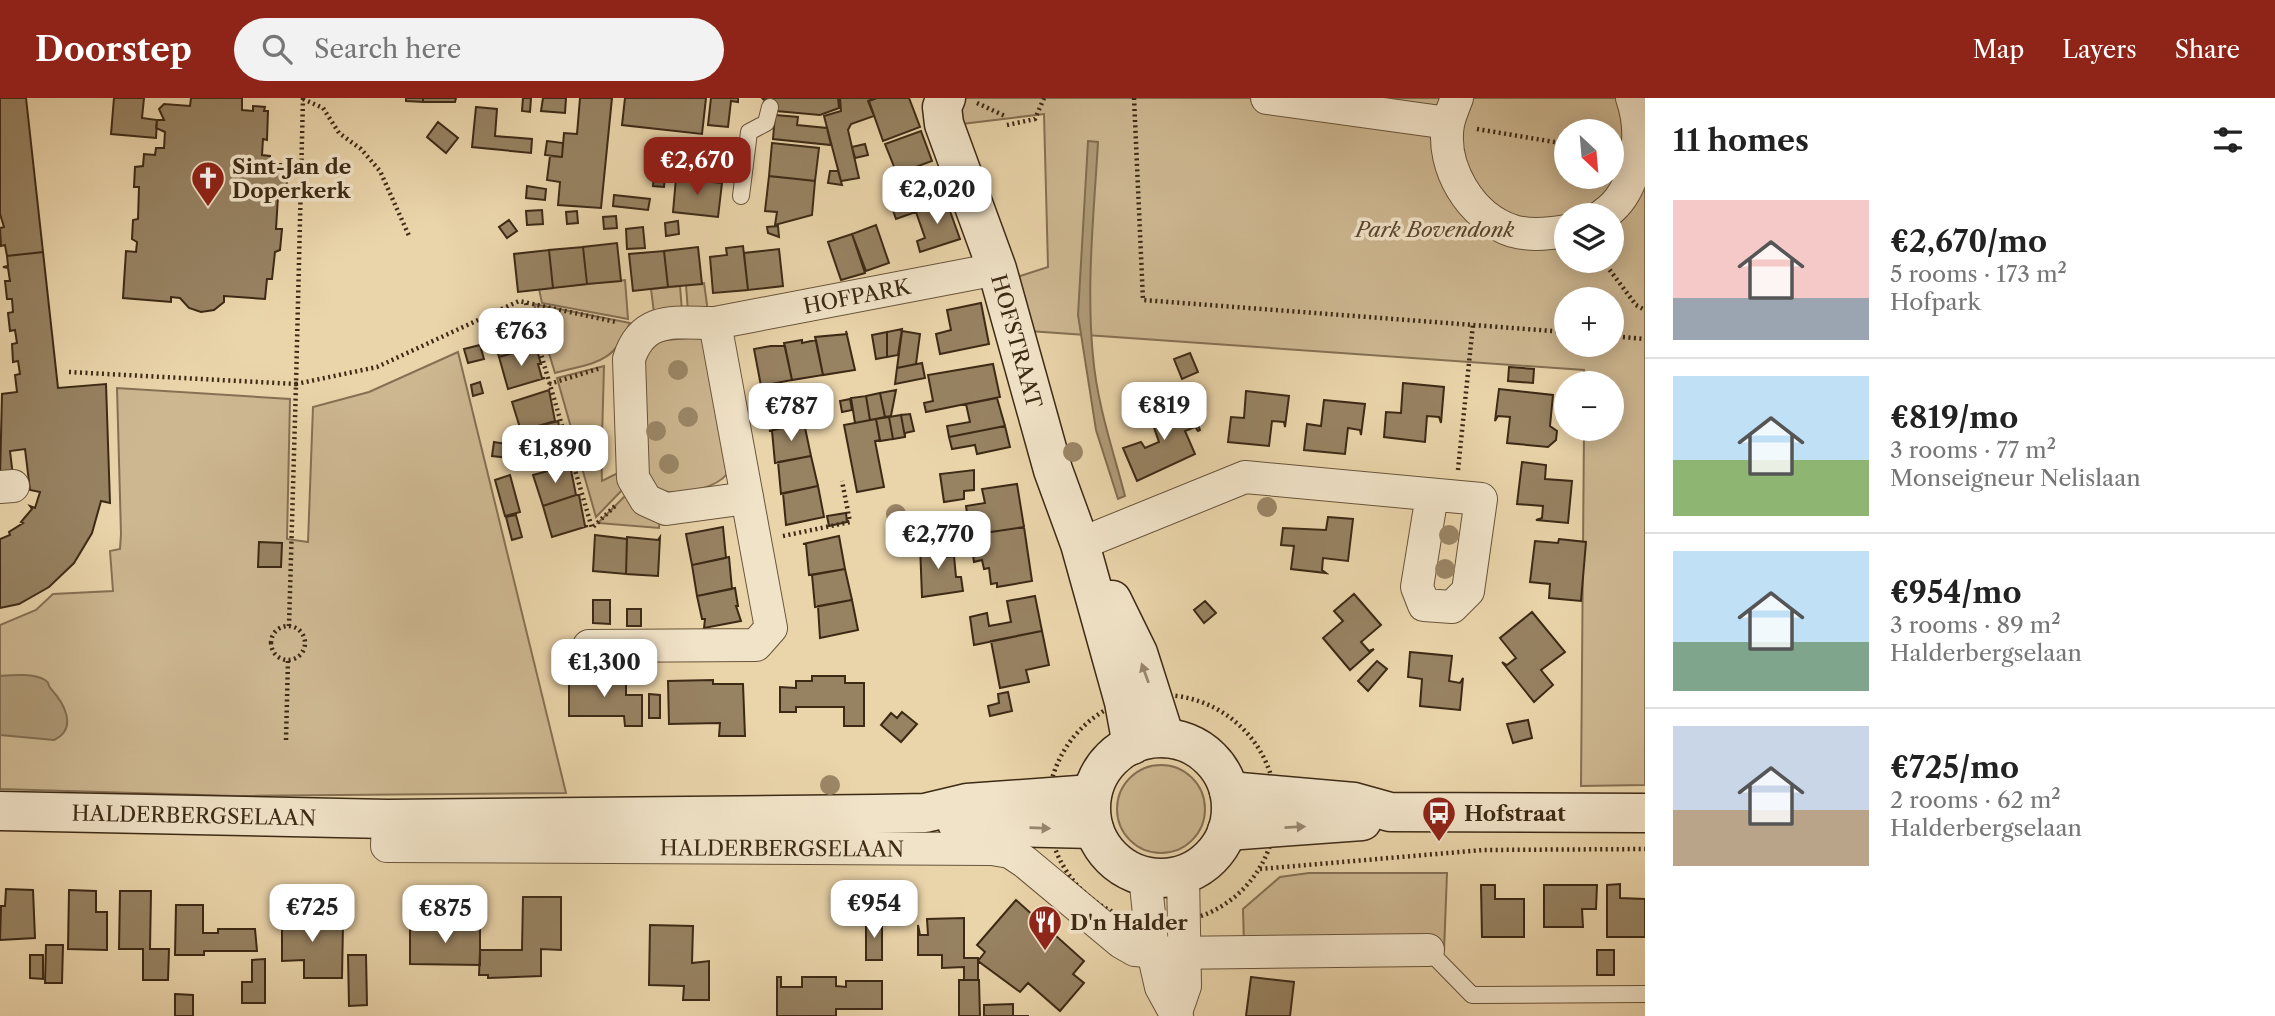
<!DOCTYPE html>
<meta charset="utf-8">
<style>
:root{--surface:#fff;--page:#f2f2f2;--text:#222;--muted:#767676;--line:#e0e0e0;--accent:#8f2418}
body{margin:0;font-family:"Libre Caslon Text",serif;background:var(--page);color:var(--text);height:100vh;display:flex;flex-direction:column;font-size:26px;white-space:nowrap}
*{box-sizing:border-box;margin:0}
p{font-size:23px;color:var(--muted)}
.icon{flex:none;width:38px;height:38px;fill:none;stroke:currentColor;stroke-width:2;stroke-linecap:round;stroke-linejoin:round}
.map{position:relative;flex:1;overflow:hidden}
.drawer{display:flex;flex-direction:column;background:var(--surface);width:630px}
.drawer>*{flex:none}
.needle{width:46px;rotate:154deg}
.tools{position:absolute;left:1554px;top:21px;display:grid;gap:14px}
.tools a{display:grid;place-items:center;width:70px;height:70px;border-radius:50%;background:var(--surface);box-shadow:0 4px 18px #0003;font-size:35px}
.price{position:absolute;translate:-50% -60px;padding:0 16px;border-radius:14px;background:#fff;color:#222;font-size:23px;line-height:46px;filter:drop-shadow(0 2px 4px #0008)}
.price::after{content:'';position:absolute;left:50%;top:42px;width:21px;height:16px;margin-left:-10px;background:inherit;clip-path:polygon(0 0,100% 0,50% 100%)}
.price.current{background:var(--accent);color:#fff}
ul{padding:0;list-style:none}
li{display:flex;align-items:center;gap:21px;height:175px;padding:0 28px}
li+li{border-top:2px solid var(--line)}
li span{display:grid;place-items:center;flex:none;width:196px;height:140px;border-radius:0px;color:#555}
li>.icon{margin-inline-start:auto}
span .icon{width:84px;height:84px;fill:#fffc;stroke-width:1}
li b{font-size:30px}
h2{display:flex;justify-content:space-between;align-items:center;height:84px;padding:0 28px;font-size:30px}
header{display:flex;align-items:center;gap:42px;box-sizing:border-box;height:98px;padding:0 35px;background:var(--accent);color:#fff}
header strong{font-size:33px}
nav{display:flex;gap:38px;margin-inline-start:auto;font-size:24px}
.search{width:490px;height:63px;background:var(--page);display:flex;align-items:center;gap:18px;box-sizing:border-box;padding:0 24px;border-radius:38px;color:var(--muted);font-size:26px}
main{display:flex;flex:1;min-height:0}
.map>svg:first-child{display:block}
.green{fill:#cdb791;stroke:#857053;stroke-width:2;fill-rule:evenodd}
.water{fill:#af9a77;stroke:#816d50;stroke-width:2}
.building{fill:#978262;stroke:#3d2a15;stroke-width:2}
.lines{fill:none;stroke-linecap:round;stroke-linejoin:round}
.lane-casing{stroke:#68543a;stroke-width:18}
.street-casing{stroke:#68543a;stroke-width:34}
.secondary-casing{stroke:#3d2a15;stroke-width:41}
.path{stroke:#3d2a15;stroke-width:4.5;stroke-dasharray:2 3.5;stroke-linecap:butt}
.lane{stroke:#f1e3c8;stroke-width:16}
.street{stroke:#f1e3c8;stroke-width:32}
.secondary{stroke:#f1e3c8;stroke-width:38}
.tree{fill:#9b8666}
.oneway{fill:#97866e}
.labels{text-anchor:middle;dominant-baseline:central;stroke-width:7;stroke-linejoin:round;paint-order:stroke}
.poi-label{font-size:21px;font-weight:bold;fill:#3d2a15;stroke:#f1e3c8;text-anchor:start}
.park-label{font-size:21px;font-style:italic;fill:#5a462e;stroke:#f1e3c8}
.street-label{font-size:21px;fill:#3d2a15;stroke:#f1e3c8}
</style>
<header>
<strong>Doorstep</strong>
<div class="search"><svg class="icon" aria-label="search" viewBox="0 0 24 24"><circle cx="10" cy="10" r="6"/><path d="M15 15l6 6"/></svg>Search here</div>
<nav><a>Map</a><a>Layers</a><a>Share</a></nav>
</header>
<main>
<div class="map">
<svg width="1645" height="918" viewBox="0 0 1645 918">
<rect width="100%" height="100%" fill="#ead4aa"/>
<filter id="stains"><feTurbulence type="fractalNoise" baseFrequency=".00286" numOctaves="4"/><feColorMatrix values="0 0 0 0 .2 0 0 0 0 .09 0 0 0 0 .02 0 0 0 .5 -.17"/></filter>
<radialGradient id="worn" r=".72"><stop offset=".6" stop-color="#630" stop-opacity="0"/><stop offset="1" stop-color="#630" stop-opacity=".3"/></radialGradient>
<path class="green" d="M961,0H1645V687L1581,688L1584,331H1612V285H1584V272L1029,233L1017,179L1048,169L1044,16L961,26ZM1566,33H1612V79H1566ZM1566,117H1612V163H1566ZM1566,201H1612V247H1566Z
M625,182L628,221L542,205L539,191Z
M704,185L708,214H688L686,187Z
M680,188L682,213L654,215L651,191Z
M534,206L630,225C613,267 595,264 555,275Z
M655,230L708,240L727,376C716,390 686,396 668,394C659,393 649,385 642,379L636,249Z
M458,254L566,695L236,698L0,691V527L36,512L53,496L113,493L110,453L120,451L121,436L117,290L290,301L287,441L308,444L313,309L369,294Z
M604,268L602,341L576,347L557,280Z
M601,348L602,383L618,375L624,390L596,419L578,356Z
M628,395L660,415L659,430L598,425Z
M1117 711a44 44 0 1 1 88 0a44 44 0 1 1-88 0Z
M1309,775H1447L1444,853L1244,847L1243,811L1280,779Z"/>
<path class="water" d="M1088,43L1098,44C1094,115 1086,187 1093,258C1097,306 1113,352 1125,398L1118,401L1096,332L1078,217Z
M0,578C13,577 33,575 45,582C51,586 46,585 51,591C63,604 79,630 54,642L0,637Z"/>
<path class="building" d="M0,0H26L43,154L7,158L5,147L1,148L0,130L4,129L0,116Z
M114,0H144L142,20L157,22L156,40L111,36Z
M191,0H242V12L253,13V8L265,9L264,13H268L267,42L263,41L262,57L270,58V66H281L280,78L287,80L286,99L278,98L276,131H282L280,152L275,154L272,181H267L265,201L224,198V204L214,212L201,214L189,210L180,200L171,199V204L123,200L126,153L136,154L137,144L132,141L133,122L138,121L139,89H134L135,69L143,68L144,56L155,57L156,50H164L165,34L156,30L157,22H164L159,11L164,6L190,8Z
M406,0H423V4L406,3Z
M423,0H456L455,4H423Z
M523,0H531L530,14L522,13Z
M543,0H566L565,15L541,13Z
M580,0H612L601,110L558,107L560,84L547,82L550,58L562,59L564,35L577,36Z
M625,0H706L702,36L622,27Z
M711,0H738V4L731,3L728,29L708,27Z
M762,0H838L839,10L820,17L776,13Z
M840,0H875L868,3L874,18L851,26L848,32L859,80L841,83L824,18L841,13Z
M877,0H909L920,29L883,43L869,3Z
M476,9L497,11L495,38L532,41L531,55L472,49Z
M775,17L798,19L797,27L827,30L831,47L773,41Z
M438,24L458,40L446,55L427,39Z
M921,33L932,63L897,76L885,46Z
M547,43L563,45L562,59L545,57Z
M772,45L819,50L815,83L769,78Z
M680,46L725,51L722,85L676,80Z
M865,46L868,57L855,60L852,49Z
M655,67L666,68L665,79L654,77Z
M929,71L941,105L896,121L884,87Z
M830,73H838L842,87L828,85Z
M654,77L665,79L664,89L653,88Z
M769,78L815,83L812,117L775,127L777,114L765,113Z
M676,80L722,85L718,119L673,114Z
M527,88L546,91L545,102L526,100Z
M614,97L650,101L648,112L613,108Z
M946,102L960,141L920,154L917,143L925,140L916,114Z
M542,112L543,126L527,127L526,113Z
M577,113L578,125L567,126L566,114Z
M616,118L617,130L604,131L603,119Z
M509,122L517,133L507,140L499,129Z
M678,123L679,136L666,138L665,125Z
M876,127L889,165L866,173L852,136Z
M778,128L779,139L768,135L767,129Z
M643,129L645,150L627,151L626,131Z
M852,136L865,175L841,182L828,144Z
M617,145L621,183L587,186L583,149Z
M743,148L748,192L713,195L710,159L727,157L726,150Z
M583,149L587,186L553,190L549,152Z
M698,149L702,186L668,189L664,153Z
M779,151L783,188L748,192L744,155Z
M549,152L553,190L518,194L514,156Z
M664,153L668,189L633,193L629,156Z
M43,154L58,290L106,286L110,405L101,403L92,435L74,465L49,489L19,506L0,510V441L10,437L9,434L23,425L21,424L32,411L30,408L35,410L40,394L30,392L25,351L10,353L13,378L0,379L2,296L17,294L15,277L20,276L18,263L13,264L12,246L17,245L15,232L10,233L8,215L13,214L12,201H7L5,183H10L8,170L3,169L8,168L7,158Z
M981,205L989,246L940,256L936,236L951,232L947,212Z
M527,218L534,249L499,259L490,229Z
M902,231L898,257L887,259V234Z
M846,233L855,272L823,277L815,239L847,236Z
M902,233L920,236L916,266L897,270Z
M887,234V259L876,261L872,237Z
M802,242V245L816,242L823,277L792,282L784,245Z
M480,247L484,261L468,265L464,251Z
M771,248H785L792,282L761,288L754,251Z
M534,249H536L541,266H538L542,280H545L508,291L499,259Z
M1190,255L1198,274L1182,281L1174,261Z
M922,265L925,280L895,286L897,270Z
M993,266L1000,299L926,314L924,305L933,303L928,277Z
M1509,269L1534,271L1533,285L1508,283Z
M480,284L483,295L473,298L471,287Z
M1403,285L1444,289L1441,325L1439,319L1427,318L1425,344L1384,339L1386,314L1401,315Z
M1499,291L1553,297L1550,328L1557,333L1556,342L1548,349L1507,345L1510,319L1498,318L1495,323Z
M549,292L555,323L521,333L512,304Z
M896,292L891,318L885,319L880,295Z
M1246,293L1289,298L1285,329L1284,324L1272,323L1269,348L1228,344L1231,319L1244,320Z
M880,295L885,319L870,322L866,298Z
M826,297L830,314L812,319L808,301Z
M866,298L870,322L855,325L851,300Z
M997,300L1005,328L949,339L947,328L970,324L966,306Z
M850,301L852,312L842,314L840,303Z
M1324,302L1365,306L1361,337L1360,332L1348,330L1345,356L1304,352L1307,326L1321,328Z
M1189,303L1200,332L1198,333L1195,329L1185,333L1195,356L1137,383L1123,350L1141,344L1145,350L1159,344L1150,318Z
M795,311L796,321L778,324L777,315Z
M910,316L914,333L905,335V339L901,317Z
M901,317L905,339L893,341L889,319Z
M889,319L893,341L880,343L876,321Z
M876,321L880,342L875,343L884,389L857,394L844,327Z
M558,323L564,354H567L530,365L521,333Z
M804,325L811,358L775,365L772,333H769Z
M1005,328L1010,349L977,356L975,347L952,351L949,339Z
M494,344L512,347L510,360L492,358Z
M811,358L818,388L781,396L778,364Z
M1522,364L1546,367L1545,381L1572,383L1568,425L1536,422L1542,420L1543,408L1517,406Z
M570,367L576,397L543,408L533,377Z
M974,372V392L964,393V401L944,404L940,376Z
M510,377L520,414L505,418L495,382Z
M1017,386L1024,429L970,437L966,408L985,405L982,391Z
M818,388L824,419L786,427L783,395Z
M576,397H579L585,428H588L552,439L543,408Z
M846,415L847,424L829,428L827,418Z
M516,417L522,439L512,442L506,419Z
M1328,419L1353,421L1348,463L1323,460L1322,472L1326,475L1291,471L1294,448L1281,447L1283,430L1326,432Z
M723,429L726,460L692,467L686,436Z
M1024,429L1032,483L997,489V485L991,486L989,470L984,471L982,462L974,464L970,437Z
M595,437L627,441L626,476L593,473Z
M839,438L845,471L809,477L806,446H803Z
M627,439L658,442L660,439L658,478L626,476Z
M1559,441L1586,444L1581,503L1549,500L1550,486L1530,484L1535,443L1558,445Z
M259,444L282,445L281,469H258Z
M943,444L945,459L954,458L956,479H961L963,493L922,499L920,447Z
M729,459L732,491L697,498L692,467Z
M845,471L852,502L815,509L812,477Z
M735,490L738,508H736L741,523L704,530L705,521H702L697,498Z
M1354,496L1381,527L1361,544L1369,553L1374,551L1350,572L1323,540L1343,523L1334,513Z
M1035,498L1042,533L974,547L970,519L987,515L989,528L1011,524L1007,503Z
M593,502H610V526L593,525Z
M852,502L858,532L820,540L818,508Z
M1205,503L1216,515L1204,525L1194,512Z
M627,511H641V528H627Z
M1532,514L1565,554L1541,572L1553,587L1534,604L1502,564L1507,567L1516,560L1500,540Z
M1042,533L1049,567L1026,572L1029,584L1000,590L991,543Z
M1410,554L1452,558L1449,583L1460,585L1463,580L1460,612L1420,608L1422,581L1408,579Z
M1377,563L1387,571L1368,593L1358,583Z
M569,578H599V582H607V578H626V597H642V628H625L624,618H569Z
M812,578H845V585H864V628H844V609H796V614H780V589L796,590V583H812Z
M713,582V586H743L745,638H719L720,625L669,626L668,583Z
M1008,594L1012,613L990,618L988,608L999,605L998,596Z
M649,596L660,597V620H649Z
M902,614L917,626L901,644L881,627L891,615L897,620Z
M1528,622L1532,640L1513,645L1507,626Z
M1620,786V800L1645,801V839H1607V787Z
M1481,787H1495V801H1524V839H1482Z
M1544,787H1597L1596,811H1582L1583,829H1544Z
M6,791L33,792L35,840L0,842L1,808H5Z
M69,792L96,793V814H107V852L68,851Z
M120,793H151L150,851H169L168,882H143V851H119Z
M523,799H561V852L541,851V878L488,880V877H479L480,852H522Z
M1016,802L1084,863L1073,876L1084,885L1060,913L1028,885L1020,894L978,863L985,854L977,847Z
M176,807H203V835H218V831H255L257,853H204V857H175Z
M282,807H305L303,827L343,826L342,880H304V862L282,863Z
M964,820V860H978V882H964V869L942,870V857H918V827L920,837H928L927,821Z
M866,821H882V862H866Z
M410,827L480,828V867L410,866Z
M650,827L693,828L692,865L709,863V902H683L684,888L649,887Z
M46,847H63L62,885H45Z
M1597,852H1614V877H1597Z
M30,857H43V881L30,880Z
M348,857H366L367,907L349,908Z
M265,861V905H242V884H252V862Z
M777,879H781V889H802V879H836V888L846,889V883H882V911H836V918H777Z
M1251,879L1294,884L1290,918H1246Z
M959,882H979L980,918H959Z
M175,896L193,897V918H175Z
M1013,906V918H1029H984V907Z"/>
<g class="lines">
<g class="lane-casing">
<path id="lane" d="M741,98L749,34L766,25L770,9
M1428,852L1472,897L1645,896"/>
</g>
<g class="street-casing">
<g id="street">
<path d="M1267,0L1448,25"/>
<path d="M1457,0C1454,8 1450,17 1448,26C1441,69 1470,119 1513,133C1530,138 1549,136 1566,133"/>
<path d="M1603,117C1638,94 1645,37 1632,0"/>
<path d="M715,225C676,225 643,217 629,261L633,380L646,402L666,411L747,400"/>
<path d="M0,389L13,388"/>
<path d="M1080,446L1245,379L1481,401L1468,493L1452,509L1424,507L1417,489L1432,397"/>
<path id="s1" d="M589,548L756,547L771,530L715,225L997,171"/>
<path id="s2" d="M388,721L387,748L992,751L1010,754L1025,764L1121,844L1135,852L1170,855L1428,852"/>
<path d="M1145,778L1153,854L1161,889L1177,918"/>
<path d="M1176,914L1185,888L1183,776"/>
</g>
</g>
<g class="secondary-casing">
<g id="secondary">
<path id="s3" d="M946,0L942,9L944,26L997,171L1053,372L1080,446L1124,604L1132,647"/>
<path d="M1112,502L1138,555L1165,640"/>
<circle cx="1161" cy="710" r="70"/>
<path d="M1229,693L1354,704L1390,714L1645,715"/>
<path id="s4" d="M0,713L388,721L876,716L925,715L967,705L1092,696"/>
<path d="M957,725L966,728L1094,731"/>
<path d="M1227,733L1362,723"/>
</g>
</g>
<path class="path" d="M303,0L296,286L377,269L519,203L616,224
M1134,0L1143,202L1566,234
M303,1L323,10L339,35L361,51L380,73L410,140
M977,5L1005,18
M1007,27L1035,21L1044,0
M1477,31L1566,46
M1603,163L1636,207L1645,212
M526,205L592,430L616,407
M1612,238L1645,241
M69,274L296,286L289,528
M549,286L601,270
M571,359L604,349
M1458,372L1473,226
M783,438L850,424L842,383
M271 545a17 17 0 1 1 34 0a17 17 0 1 1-34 0Z
M1048 711a114 114 0 1 1 228 0a114 114 0 1 1-228 0Z
M286,642L288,562
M1260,771L1483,752L1645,751"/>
<use href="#lane" class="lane"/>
<use href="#street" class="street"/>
<use href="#secondary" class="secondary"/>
</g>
<g class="tree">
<circle cx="678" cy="272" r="10"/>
<circle cx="688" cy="319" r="10"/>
<circle cx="656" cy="333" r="10"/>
<circle cx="1073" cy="354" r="10"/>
<circle cx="669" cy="366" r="10"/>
<circle cx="1267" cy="409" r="10"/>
<circle cx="896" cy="416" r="10"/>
<circle cx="1449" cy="437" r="10"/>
<circle cx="1445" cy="471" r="10"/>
<circle cx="830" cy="687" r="10"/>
</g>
<defs><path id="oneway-solid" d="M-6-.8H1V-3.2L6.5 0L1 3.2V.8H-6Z" transform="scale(1.75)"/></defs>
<g class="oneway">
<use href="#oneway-solid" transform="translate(1145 575) rotate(-110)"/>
<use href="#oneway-solid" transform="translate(1295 729) rotate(-3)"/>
<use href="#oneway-solid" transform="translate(1040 730) rotate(2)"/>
</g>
<defs>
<g id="church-pin" transform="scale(1.75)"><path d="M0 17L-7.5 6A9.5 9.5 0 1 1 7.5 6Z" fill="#8f2418" stroke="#f1e3c8"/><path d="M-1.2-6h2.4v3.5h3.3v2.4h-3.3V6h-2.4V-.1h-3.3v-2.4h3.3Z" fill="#fff"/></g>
<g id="bus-pin" transform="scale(1.75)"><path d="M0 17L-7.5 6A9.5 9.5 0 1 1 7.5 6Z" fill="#8f2418" stroke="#f1e3c8"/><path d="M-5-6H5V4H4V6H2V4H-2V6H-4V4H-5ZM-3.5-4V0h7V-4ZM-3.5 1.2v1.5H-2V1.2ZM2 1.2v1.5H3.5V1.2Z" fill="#fff"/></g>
<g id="restaurant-pin" transform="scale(1.75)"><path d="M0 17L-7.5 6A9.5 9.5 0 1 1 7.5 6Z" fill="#8f2418" stroke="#f1e3c8"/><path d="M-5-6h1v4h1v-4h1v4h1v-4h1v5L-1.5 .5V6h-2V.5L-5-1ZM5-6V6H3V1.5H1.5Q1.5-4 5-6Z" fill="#fff"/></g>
</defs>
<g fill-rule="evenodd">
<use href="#church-pin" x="208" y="80"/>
<use href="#bus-pin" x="1439" y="715"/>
<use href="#restaurant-pin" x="1045" y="824"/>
</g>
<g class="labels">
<g class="poi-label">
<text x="232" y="68">Sint-Jan de<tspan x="232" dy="24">Doperkerk</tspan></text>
<text x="1464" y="715">Hofstraat</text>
<text x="1070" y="824">D'n Halder</text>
</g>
<g class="park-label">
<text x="1435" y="131">Park Bovendonk</text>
</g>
<g class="street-label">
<text stroke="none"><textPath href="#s1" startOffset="644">HOFPARK</textPath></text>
<text stroke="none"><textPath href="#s3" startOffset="256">HOFSTRAAT</textPath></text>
<text stroke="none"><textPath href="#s4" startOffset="194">HALDERBERGSELAAN</textPath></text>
<text stroke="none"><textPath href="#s2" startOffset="422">HALDERBERGSELAAN</textPath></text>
</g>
</g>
<rect width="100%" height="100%" filter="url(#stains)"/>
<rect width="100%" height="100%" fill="url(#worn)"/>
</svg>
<div class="tools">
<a><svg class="needle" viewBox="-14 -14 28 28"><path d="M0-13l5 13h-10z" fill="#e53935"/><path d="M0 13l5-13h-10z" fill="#767676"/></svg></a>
<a><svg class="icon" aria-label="layers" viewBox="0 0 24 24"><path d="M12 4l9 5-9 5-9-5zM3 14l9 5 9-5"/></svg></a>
<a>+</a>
<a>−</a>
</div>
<b class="price current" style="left:697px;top:99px">€2,670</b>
<b class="price" style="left:937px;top:128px">€2,020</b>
<b class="price" style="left:521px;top:270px">€763</b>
<b class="price" style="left:1164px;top:344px">€819</b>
<b class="price" style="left:791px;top:345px">€787</b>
<b class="price" style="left:555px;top:387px">€1,890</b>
<b class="price" style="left:938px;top:473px">€2,770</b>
<b class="price" style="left:604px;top:601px">€1,300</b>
<b class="price" style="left:874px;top:842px">€954</b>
<b class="price" style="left:312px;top:846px">€725</b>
<b class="price" style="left:445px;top:847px">€875</b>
</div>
<section class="drawer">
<h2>11 homes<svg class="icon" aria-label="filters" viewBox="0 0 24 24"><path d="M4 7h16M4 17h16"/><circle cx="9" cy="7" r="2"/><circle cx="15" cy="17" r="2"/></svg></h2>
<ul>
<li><span style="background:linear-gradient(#f6c9c9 70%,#9aa5b1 0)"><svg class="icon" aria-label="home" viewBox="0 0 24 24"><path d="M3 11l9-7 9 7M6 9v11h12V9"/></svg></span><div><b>€2,670/mo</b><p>5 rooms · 173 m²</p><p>Hofpark</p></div></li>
<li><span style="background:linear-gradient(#bfe0f5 60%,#8fb573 0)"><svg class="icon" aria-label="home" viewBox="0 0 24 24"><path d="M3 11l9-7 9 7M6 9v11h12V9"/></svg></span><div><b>€819/mo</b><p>3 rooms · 77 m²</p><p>Monseigneur Nelislaan</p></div></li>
<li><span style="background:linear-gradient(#bfe0f5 65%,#7fa58c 0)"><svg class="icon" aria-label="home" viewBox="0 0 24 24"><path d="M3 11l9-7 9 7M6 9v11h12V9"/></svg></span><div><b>€954/mo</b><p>3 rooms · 89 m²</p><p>Halderbergselaan</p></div></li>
<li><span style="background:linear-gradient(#c9d6e8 60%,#b9a48a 0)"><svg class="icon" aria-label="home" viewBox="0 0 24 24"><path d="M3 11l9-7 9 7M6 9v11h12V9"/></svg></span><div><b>€725/mo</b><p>2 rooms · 62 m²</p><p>Halderbergselaan</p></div></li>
</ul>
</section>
</main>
